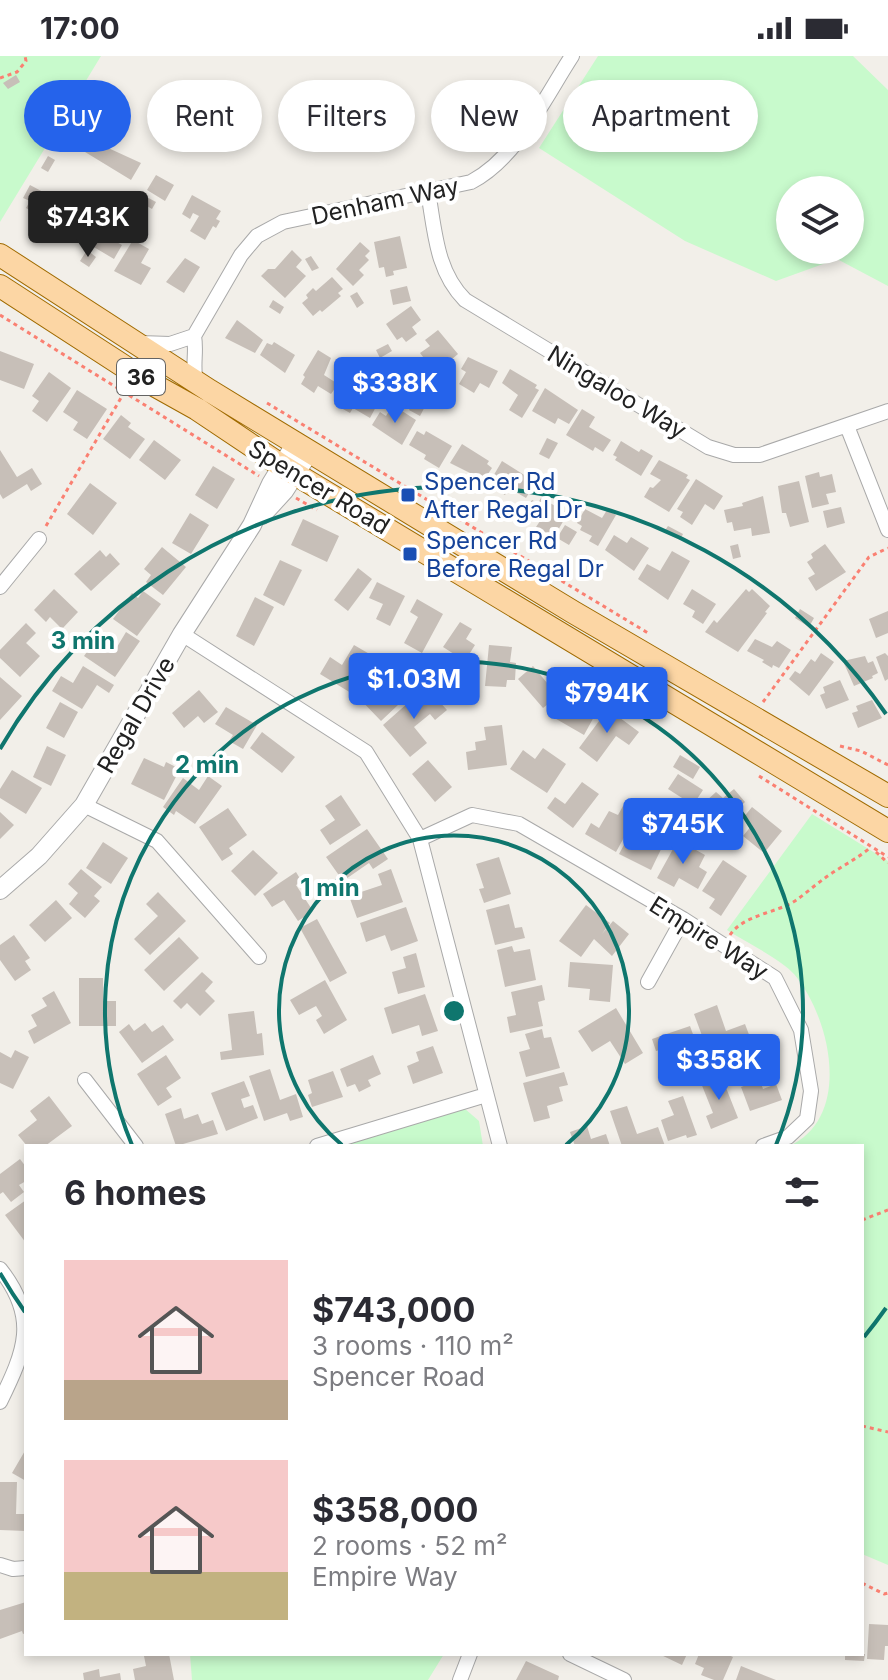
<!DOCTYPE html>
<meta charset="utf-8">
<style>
:root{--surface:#fff;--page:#f2f2f3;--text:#2b2b33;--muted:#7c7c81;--accent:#2563eb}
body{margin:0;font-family:Inter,sans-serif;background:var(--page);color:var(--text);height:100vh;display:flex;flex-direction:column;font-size:30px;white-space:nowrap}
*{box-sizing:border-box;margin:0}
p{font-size:26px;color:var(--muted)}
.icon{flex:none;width:44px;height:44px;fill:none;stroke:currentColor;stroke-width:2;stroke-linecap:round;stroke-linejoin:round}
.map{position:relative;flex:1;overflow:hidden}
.side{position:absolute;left:24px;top:1088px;width:840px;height:512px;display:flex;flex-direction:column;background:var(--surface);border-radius:0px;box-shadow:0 4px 12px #0003}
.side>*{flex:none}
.hud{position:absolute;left:24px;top:24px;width:840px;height:72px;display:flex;gap:16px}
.fabs{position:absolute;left:776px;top:120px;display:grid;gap:16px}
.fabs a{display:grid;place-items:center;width:88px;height:88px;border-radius:50%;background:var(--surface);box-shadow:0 4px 12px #0003;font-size:40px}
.price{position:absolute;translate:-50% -68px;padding:0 18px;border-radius:8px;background:var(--accent);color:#fff;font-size:26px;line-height:52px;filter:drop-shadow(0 2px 4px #0008)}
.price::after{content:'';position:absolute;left:50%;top:48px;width:24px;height:18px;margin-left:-12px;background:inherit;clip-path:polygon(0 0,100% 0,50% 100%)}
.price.active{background:#222;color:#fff}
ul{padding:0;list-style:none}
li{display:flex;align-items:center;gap:24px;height:200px;padding:0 40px}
li span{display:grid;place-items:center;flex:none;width:224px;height:160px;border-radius:0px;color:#555}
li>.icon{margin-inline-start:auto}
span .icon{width:96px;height:96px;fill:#fffc;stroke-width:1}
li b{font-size:34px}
h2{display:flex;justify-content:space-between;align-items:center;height:96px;padding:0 40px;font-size:34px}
.pill{padding:0 28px;border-radius:36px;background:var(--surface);box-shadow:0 4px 12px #0003;font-size:28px;line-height:72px}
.pill.active{background:var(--accent);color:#fff}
.status{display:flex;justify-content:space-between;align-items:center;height:56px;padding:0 40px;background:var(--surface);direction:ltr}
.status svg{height:22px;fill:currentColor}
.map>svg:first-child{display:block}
.park{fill:#c8facc;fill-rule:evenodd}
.building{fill:#c7bfb8}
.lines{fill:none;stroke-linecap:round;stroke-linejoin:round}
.minor-casing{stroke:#a9a9a9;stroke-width:16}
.tertiary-casing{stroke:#a9a9a9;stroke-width:20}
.primary-casing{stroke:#a06b00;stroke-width:24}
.path{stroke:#fa8072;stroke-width:3;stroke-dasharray:4 4;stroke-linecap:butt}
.minor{stroke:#fff;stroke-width:14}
.tertiary{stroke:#fff;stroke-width:18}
.primary{stroke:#fcd6a4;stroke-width:22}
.ring{fill:none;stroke:#0f766e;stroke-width:4}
.transit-dot{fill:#1a4fb4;stroke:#fff;stroke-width:3}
.labels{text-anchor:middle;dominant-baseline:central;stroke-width:8;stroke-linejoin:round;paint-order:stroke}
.shield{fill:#fff;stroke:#646464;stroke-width:2}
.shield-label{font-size:22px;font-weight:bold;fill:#222}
.street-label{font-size:24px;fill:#222;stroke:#fff}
.transit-label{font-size:24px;fill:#164399;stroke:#fff;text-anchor:start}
.centre{fill:#0f766e;stroke:#fff;stroke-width:4}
.ring-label{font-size:24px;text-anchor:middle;font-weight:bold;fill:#0f766e;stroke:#fff;stroke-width:8;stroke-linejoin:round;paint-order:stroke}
</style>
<div class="status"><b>17:00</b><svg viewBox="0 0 49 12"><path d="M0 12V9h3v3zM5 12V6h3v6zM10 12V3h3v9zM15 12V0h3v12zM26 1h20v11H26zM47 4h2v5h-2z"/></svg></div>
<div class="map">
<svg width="888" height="1624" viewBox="0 0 888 1624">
<rect width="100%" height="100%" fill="#f2efe9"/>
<path class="park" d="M0,0H101L0,166Z
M598,0H853L888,34V230L837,203L776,225L685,185L539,92ZM790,134H850V194H790Z
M812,758L888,805V1509L862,1498V1090H789C853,1061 831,962 794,918C782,904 744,885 727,874Z
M464,1052L479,1065L483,1090H341Z
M190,1598H444L428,1624H192Z"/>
<path class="building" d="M16,19L20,26L8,33L3,27Z
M77,69L106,91L141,107L131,124L67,85Z
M48,100L55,104L48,116L41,112Z
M156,119L174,129L165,145L147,134Z
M30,129L58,144L48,164L26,152L30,145L23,142Z
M141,138L156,146L152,153L137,144Z
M192,139L221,155L216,163L220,165L216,172L213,170L205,184L190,175L199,160L193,157L190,163L182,158Z
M59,154L81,166L69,187L47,174Z
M106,156L122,165L111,183L122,189L114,203L87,187Z
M400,180L407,212L393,215L394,219L386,221L384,211L379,212L374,186Z
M133,184L149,193L141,207L151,212L141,229L114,215Z
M360,186L370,195L365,200L369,204L359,214L364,219L353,230L336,213Z
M87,194L96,201L89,211L80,205Z
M292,194L302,204L296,211L306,220L285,242L261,220L268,213H275Z
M311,200L319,212L312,215L305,203Z
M185,202L200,211L184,237L166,226Z
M332,221L343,233L338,237L341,240L322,256L320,254L313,260L302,247L308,242L306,239L313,232L316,235Z
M407,230L411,245L393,249L390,234Z
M357,236L364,247L357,252L350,240Z
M273,244L284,251L280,258L269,251Z
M411,250L421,264L412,271L417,278L406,286L402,281L397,284L386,268Z
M237,264L263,284L255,297L225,282Z
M438,274L458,298L445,309L440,303L434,308L430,304L427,306L420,297L430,290L425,284Z
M274,286L295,299L285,317L260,299L267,287L272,289Z
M388,288L392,295L380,302L376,294Z
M318,294L331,302L324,319L338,328L331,338L318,330L314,337L301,328L305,321L303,319Z
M0,295L34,308L24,333L0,324Z
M468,301L498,315L489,332L480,327L474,337L459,328L466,316L461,313Z
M510,313L537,329L535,332L539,334L522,362L509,354L518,339L502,327Z
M49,316L71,332L47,366L32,355L39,345L32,340Z
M441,320L450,331L440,339L431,329Z
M345,329L378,347L370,362L353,352L350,357L334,348Z
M545,332L578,354L569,368L558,362L555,368L532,355Z
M77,334L107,353L87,383L73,374L78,366L63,356Z
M418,337L429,343L420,360L409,354Z
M582,353L595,361L589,371L611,384L603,396L595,391L593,395L566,379Z
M389,355L399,360L402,355L416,364L402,389L372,369L380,356L386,360Z
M121,359L131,367L128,371L145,383L130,403L103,383Z
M417,375L424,379L426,375L452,390L439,412L424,403L426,399L409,389Z
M547,382L558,387L549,403L539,398Z
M154,384L181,404L165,424L139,404Z
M621,385L639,396L641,393L653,400L641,420L615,404L617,401L613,399Z
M462,388L489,405L487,408L492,412L484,424L450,407Z
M0,394L17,421L32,412L42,428L31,435L27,428L3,443L0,438Z
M659,404L688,419L686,422L690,424L669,456L644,441L650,431L653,432L661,424L650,418Z
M502,405L529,422L528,425L534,429L526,442L509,432L505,439L488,429Z
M213,410L235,423L217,453L195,439Z
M819,416L820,421L832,418L836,436L826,438L829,448L812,452L805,420Z
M696,423L723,440L714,454L705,448L692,469L680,461L683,456L677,453Z
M799,425L809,466L790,471L786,457H782L778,430Z
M90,427L117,447L93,479L67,458Z
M763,440L770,477L752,480L751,472L734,475L732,466L727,467L724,454L743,450L742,447Z
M541,442L568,457L554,481L536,471L540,465L525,456L532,444L538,447Z
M841,451L845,467L827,472L823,455Z
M585,453L602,462L607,454L616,459L598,490L589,485L592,480L580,474L582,470L577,467Z
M190,457L209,469L191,498L172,487Z
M303,463L339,480L327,506L291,489Z
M565,469L577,476L569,489L557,482Z
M668,470L683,478L680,484L664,476Z
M614,479L627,487L631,481L649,492L634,515L605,494Z
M738,488L741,501L733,503L730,490Z
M825,488L846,516L816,535L808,522L815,518L807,506L813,502L811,498Z
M162,491L186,511L163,539L146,526L151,519L144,513Z
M100,494L106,501L110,497L120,508L91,535L74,518Z
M672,495L690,505L668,544L638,523L647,508L660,515Z
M280,504L302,514L284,550L263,539Z
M358,512L372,523L348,555L334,544Z
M377,526L405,540L390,570L376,563L383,548L369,542Z
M54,533L78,556L62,573L50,561L46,566L34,554Z
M692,533L716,548L703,568L692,561L695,555L683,548Z
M746,533L749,536L752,533L770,550L765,556L767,557L738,596L705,576L714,564L717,567Z
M143,535L161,548L137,580L113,563L132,537L138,542Z
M255,541L274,551L254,590L236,580Z
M417,543L443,558L422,597L404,587L418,561L410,556Z
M800,553L814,562L809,571L795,562Z
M888,555V577L876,582L869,563Z
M460,566L472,573L466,583L475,589L465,605L443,591Z
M26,567L36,577L26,587L40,600L20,621L0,602V594Z
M126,576L140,585L115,621L84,600L99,579L117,591Z
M755,583L772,591L777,585L791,594L779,612L773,609L772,612L762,606L764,604L747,595Z
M354,589L373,600L351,637L320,618L330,601L342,609Z
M489,589L512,591L510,606L516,607L515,624H507L506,631L485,630Z
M821,597L834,606L809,640L789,623L795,615L800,618L811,603L815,606Z
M885,597L888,600V623L885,625L876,601Z
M865,600L868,607L873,605L878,617L872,620L873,622L854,630L843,605Z
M83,610L114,629L109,637L97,629L82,653L52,635L61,620L73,627Z
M533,610L558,640L543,652L518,623Z
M0,621L22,640L0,664Z
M375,621L399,648L381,665L356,639Z
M840,624L849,644L826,653L820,639L825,637L823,631Z
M568,630L601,648L584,679L551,660Z
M426,631L447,654L435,664L430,658L414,671L427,687L410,701L383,669Z
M199,634L218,656L204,667L198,660L184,672L172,657Z
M872,644L882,662L858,672L852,657L858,655L856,650Z
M60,646L78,656L64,682L46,672Z
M226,651L257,669L243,693L229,685L233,679L215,668Z
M608,653L639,676L629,689L616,680L597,706L579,692Z
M502,669L507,709L468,714L466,696L476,694L475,686L486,684L484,671Z
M262,676L295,701L282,717L250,692Z
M47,690L66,699L51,730L33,721Z
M543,692L566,708L547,737L510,713L523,694L535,703Z
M680,699L700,711L693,723L673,711Z
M144,702L164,711L166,706L180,713L164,744L131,728Z
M428,704L452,731L435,746L412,718Z
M12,714L42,732L26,758L0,742V733Z
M678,718L703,734L693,749L668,733Z
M208,720L222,730L195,768L176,755L174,759L163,751L183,722L199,734Z
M582,726L599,738L573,772L547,752L555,741L565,748Z
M734,733L745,746L712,776L699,762L710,751L705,746L716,736L723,742Z
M341,739L361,769L330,789L320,774L335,764L325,750Z
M623,750L637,758L616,796L585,778L591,767L599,772L609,755L618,759Z
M752,751L782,775L764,797L743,780L752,769L743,762Z
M228,752L247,779L229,792L233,798L222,805L199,771Z
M0,756L14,769L0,783Z
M640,770L666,783L651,814L619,798L626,785L631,787Z
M367,773L388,803L373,813L369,807L343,825L326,801Z
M678,784L705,799L699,811L707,816L698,833L679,822L674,831L657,822Z
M103,786L128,802L111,828L86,812Z
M253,794L278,817L255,840L231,815Z
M499,801L511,838L484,847L479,833L484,832L476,808Z
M723,804L747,820L721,860L709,852L715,843L702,835Z
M81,813L102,831L94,840L100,845L85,862L69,848L78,837L68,828Z
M391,813L403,846L357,862L349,840L382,829L378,818Z
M296,816L302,826L296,829L313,855L298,865L284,844L272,851L263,838Z
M158,836L186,865L150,899L134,883L158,860L146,848Z
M56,844L72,862L45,886L29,869Z
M509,848L515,872L522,871L525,882L495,889L486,854Z
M586,849L610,867L602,878L613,865L629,878L612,900L594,883L581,901L559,885Z
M406,851L418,885L391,895L385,879L366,886L360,867Z
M317,863L347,917L330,926L300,872Z
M14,879L30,902L25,905L31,914L15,925L0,904V889Z
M179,881L199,902L164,935L144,914Z
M512,890L514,896L530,893L536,924L505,931L497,894Z
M416,897L425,931L398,938L392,916L406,912L403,901Z
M570,906L613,909L610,946L589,944L590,933L568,931Z
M202,916L213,926L205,935L215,945L200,960L187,947L181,953L173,945Z
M79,922H103V945H116V970H79Z
M325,924L347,964L324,978L316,964L322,960L316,950L299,959L290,944Z
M542,929L545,944L538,946L543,970L510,977L507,961L516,959L511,936Z
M54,935L71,967L34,988L28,975L37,970L31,959L47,950L42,942Z
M425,938L438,975L422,980L419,969L392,978L384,952Z
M717,949L726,975L745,968L754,992L742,997L741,992L723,998L716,980L704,985L694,958Z
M616,952L643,997L625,1008L610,985L592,996L578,975Z
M254,955L257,978L262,977L264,999L221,1004L220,996L232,994L228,958Z
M145,967L152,976L163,969L174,984L142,1007L119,976L129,968L134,975Z
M690,970L703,1006L675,1015L667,992L656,995L652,983Z
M542,973L544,982L551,981L560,1012L526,1021L519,996L530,993L525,978Z
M433,990L443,1017L413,1028L407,1010L419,1005L416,996Z
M15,994L29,1001L13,1033L0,1027V996L11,1002Z
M166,999L181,1022L166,1032L172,1041L158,1050L137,1018Z
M373,999L381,1018L368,1024L371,1030L359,1036L355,1028L347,1031L340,1013Z
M270,1013L280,1044L296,1038L303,1061L290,1065L287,1057L264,1065L249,1020Z
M333,1015L343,1041L312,1051L308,1039L312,1037L308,1024Z
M564,1016L568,1029L559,1031L563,1045L547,1050L550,1062L534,1066L523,1027Z
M721,1019L738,1062L711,1073L706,1060L713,1057L701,1027Z
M760,1024L763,1033L776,1028L782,1044L750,1055L741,1031Z
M244,1025L250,1040L241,1043L244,1052L253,1049L258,1062L226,1075L211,1037Z
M49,1040L72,1070L45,1090H27L18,1079L37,1064L30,1055Z
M683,1040L697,1079L687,1082L686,1079L668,1085L661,1064L674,1059L668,1045Z
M627,1050L637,1078L658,1071L665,1090H622L610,1055Z
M181,1052L184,1063L198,1058L202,1068L213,1064L218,1078L176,1090L165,1058Z
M587,1070L591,1083L606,1078L610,1090H575L570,1076Z
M20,1103L26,1111V1125L19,1129L24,1136L11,1146L3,1136L0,1138V1118Z
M26,1144V1187L5,1159Z
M26,1393V1425L12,1417Z
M0,1426H17L16,1458H26V1475L0,1474Z
M26,1546V1577L23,1578L22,1575L0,1583V1554Z
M869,1568L888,1569V1590H885L884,1604L867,1603Z
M155,1598H169L174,1624H135L133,1613L146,1610L144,1600Z
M659,1598H687L682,1609Z
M699,1598H726L733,1601L723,1624H714L701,1619L704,1612L695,1608Z
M845,1598H865L864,1605L845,1604Z
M526,1605L559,1620L558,1624H516Z
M741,1610L776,1624H736Z
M99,1613L100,1621L120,1617L121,1624H84L83,1617Z"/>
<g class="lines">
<g class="minor-casing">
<path id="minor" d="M428,136C435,175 436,215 465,244L708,391L734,399H760L888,355
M194,280C197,296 192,310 196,326
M140,287L170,288L194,280L241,199L257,180L283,166L471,126C517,102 544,43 572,0
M847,370L888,474
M0,531L39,483
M182,578L366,696L420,783L500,1090
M84,749L157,785L259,901
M420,783L472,759L519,768L683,863L775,922L801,974L811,1035L807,1063L788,1081L763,1090
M648,926L683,863
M85,1024L136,1090
M317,1090L486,1039
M0,1213C39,1262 25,1295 0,1346
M0,1509L13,1513L26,1512
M570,1598L624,1624
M460,1624L470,1598"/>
</g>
<g class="tertiary-casing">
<path id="tertiary" d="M262,459L284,435L310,395
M0,834L39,800L84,749L182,578L252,469L271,428L296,387"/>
</g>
<g class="primary-casing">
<path id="primary" d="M0,199L210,335L573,556L888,740
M0,230L145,324L197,353L282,410L888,775"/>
</g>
<path class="path" d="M0,22L17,16L26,5L25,0
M0,259L259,420
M267,347L648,577
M296,442L317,454
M46,470L125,335
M763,646L869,501L888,492
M840,690L861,695L888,709
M759,720L888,801
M876,796L888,807
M730,879C743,859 776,857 795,845C805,838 815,829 825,822C840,811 857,803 871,791
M862,1164L888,1154
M862,1370L888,1376
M862,1527L884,1538L888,1537"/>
<use href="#minor" class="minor"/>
<use href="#tertiary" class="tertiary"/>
<use href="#primary" class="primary"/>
</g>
<g class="ring">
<path d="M342 1089A175 175 0 1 1 566 1089"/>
<path d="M132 1089A349 349 0 1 1 776 1089"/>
<path d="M886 1252A524 524 0 0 1 864 1281M25 1256A524 524 0 0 1 0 1217M0 693A524 524 0 0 1 886 658"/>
</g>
<g class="transit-dot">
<rect x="400" y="431" width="16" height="16" rx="4"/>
<rect x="402" y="490" width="16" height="16" rx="4"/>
</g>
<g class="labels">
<rect class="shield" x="117" y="303" width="48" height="36" rx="6"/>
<g class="shield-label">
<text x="141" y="321">36</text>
</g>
<g class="street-label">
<text transform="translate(385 145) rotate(-12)">Denham Way</text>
<text transform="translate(617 336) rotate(31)">Ningaloo Way</text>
<text transform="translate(319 431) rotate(31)">Spencer Road</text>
<text transform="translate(136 659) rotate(-60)">Regal Drive</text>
<text transform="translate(709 882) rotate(32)">Empire Way</text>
</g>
<g class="transit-label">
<text x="424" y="425">Spencer Rd<tspan x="424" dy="28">After Regal Dr</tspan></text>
<text x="426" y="484">Spencer Rd<tspan x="426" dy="28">Before Regal Dr</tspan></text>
</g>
</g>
<circle cx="454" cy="955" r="12" class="centre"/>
<g class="ring-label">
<text x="83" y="593">3 min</text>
<text x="207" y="717">2 min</text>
<text x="330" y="840">1 min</text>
</g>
</svg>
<div class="fabs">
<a><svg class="icon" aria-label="layers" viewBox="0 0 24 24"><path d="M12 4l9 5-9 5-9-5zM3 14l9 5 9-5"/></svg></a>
</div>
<b class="price active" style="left:88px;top:203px">$743K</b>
<b class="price" style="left:395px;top:369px">$338K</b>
<b class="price" style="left:414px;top:665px">$1.03M</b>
<b class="price" style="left:607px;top:679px">$794K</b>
<b class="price" style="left:683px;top:810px">$745K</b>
<b class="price" style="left:719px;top:1046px">$358K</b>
<div class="hud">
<a class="pill active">Buy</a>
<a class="pill">Rent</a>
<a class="pill">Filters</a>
<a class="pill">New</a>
<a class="pill">Apartment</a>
</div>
<section class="side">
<h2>6 homes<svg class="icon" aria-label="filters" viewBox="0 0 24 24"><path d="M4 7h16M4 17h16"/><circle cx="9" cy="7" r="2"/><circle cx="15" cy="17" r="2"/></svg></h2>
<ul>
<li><span style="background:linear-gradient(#f6c9c9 75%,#b9a48a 0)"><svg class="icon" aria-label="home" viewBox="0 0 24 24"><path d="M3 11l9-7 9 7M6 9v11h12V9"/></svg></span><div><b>$743,000</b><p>3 rooms · 110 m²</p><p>Spencer Road</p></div></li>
<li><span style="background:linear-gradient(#f6c9c9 70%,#c2b280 0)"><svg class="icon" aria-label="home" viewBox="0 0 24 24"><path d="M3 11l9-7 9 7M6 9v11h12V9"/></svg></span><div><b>$358,000</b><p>2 rooms · 52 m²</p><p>Empire Way</p></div></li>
</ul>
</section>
</div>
